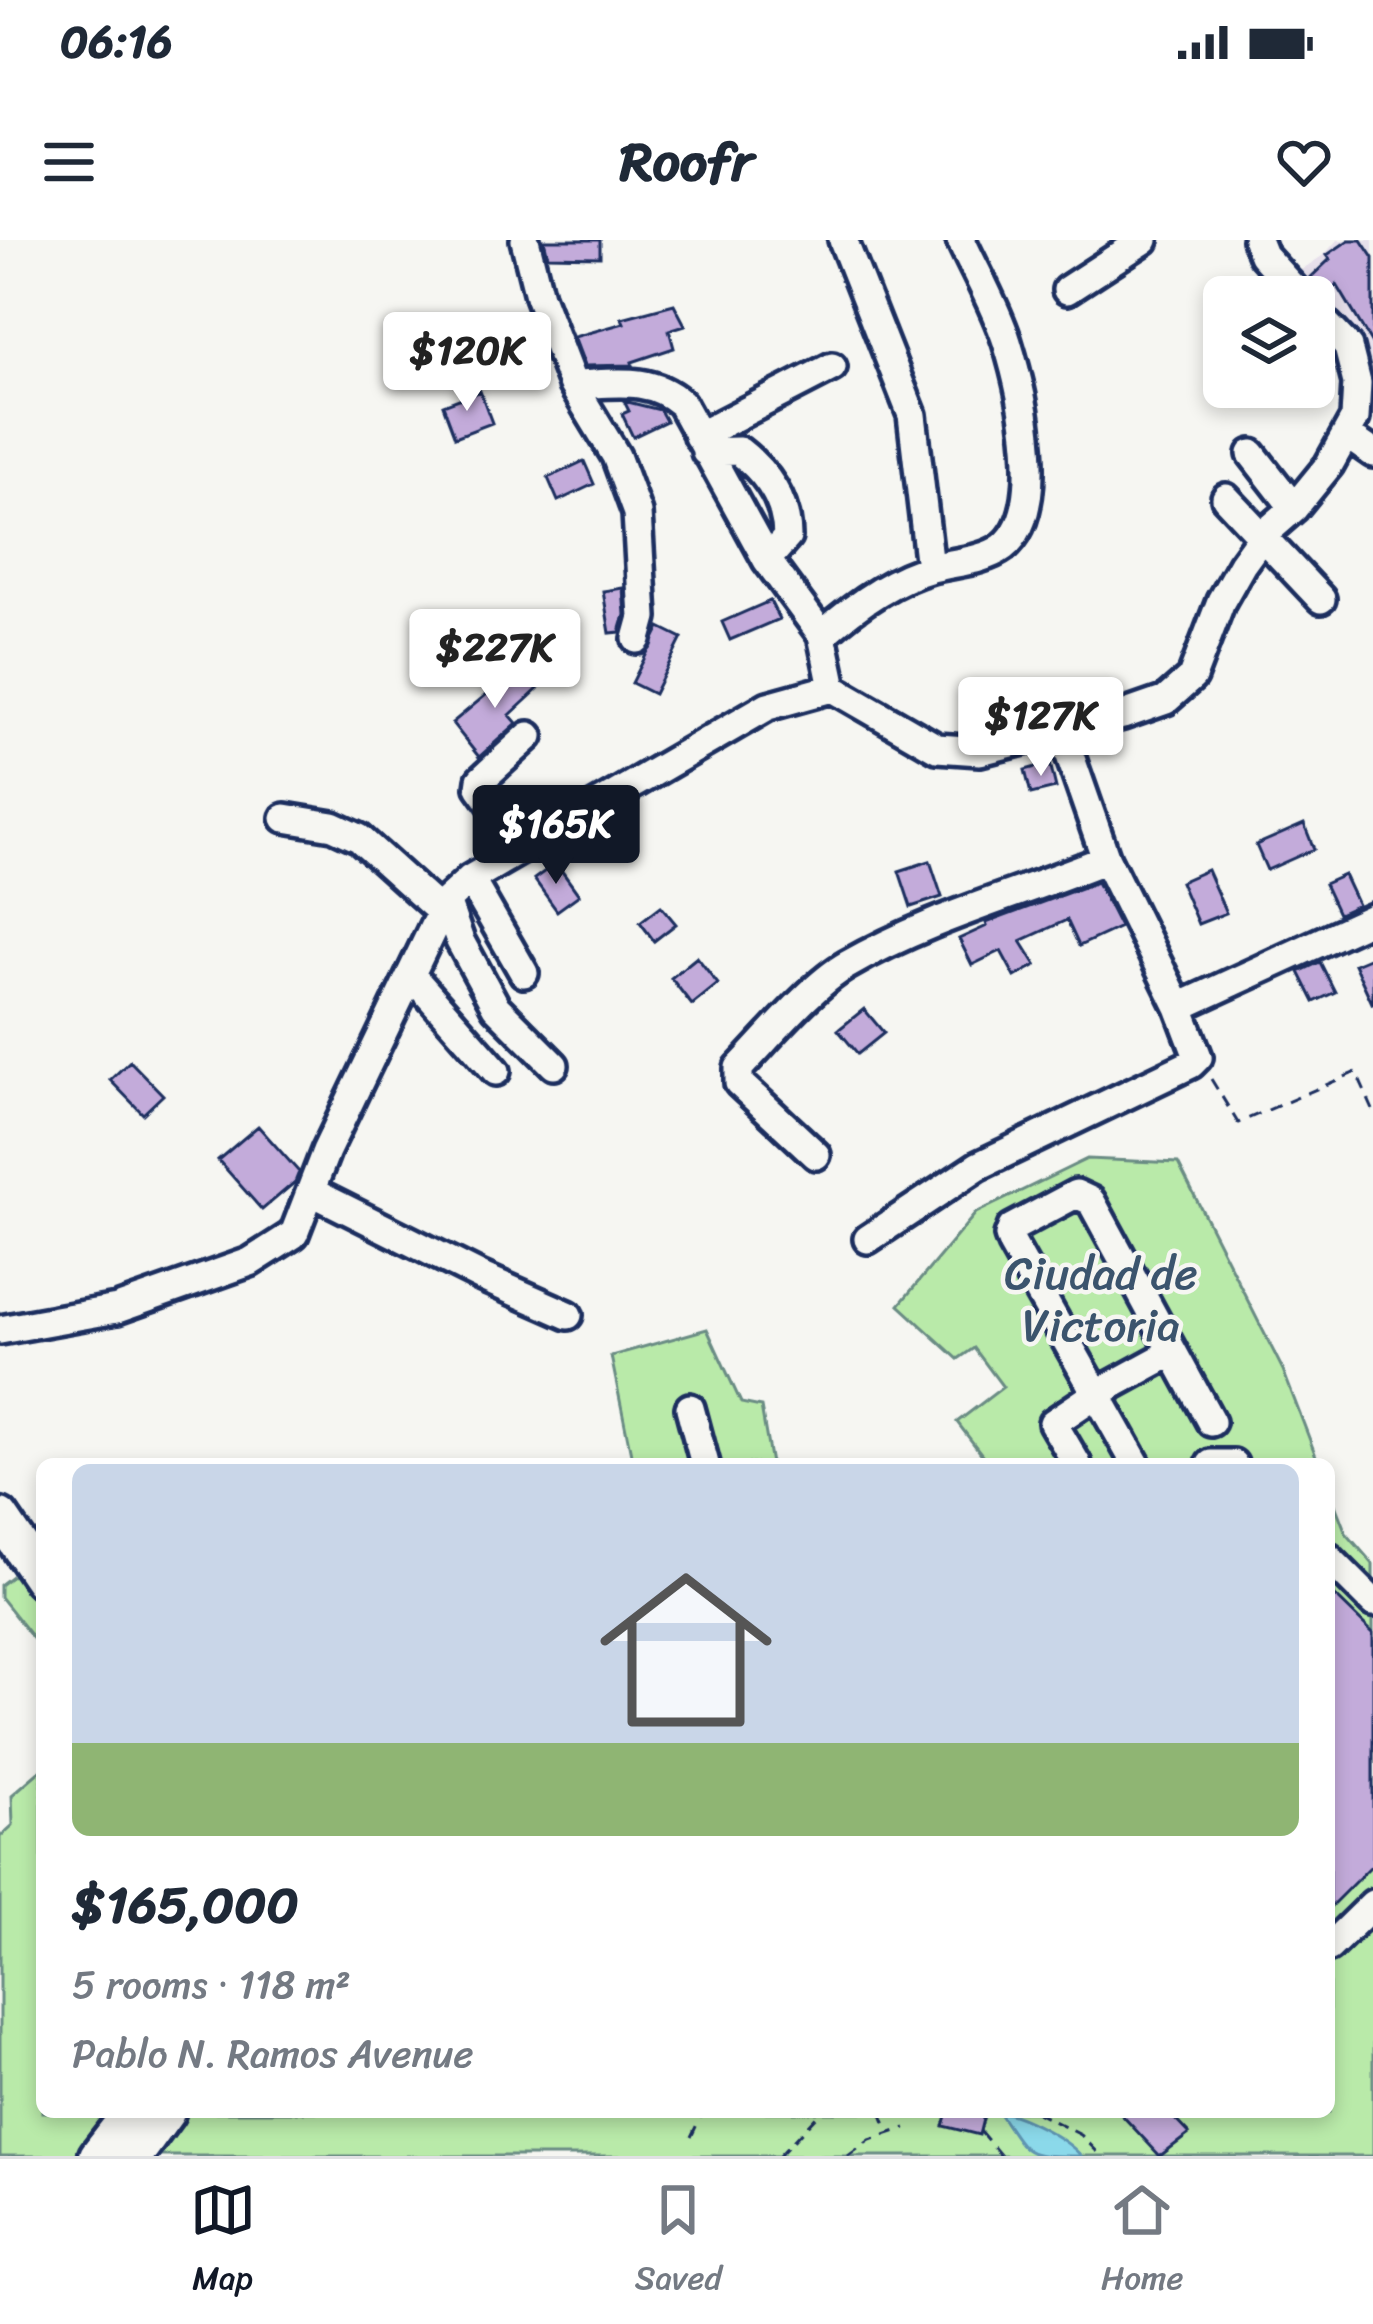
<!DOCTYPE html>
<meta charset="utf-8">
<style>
:root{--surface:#fff;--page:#f2f2f3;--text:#1f2937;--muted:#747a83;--line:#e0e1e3;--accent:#111827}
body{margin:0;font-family:Sriracha,sans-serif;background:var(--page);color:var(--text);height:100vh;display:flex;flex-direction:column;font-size:45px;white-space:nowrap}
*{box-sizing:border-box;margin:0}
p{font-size:39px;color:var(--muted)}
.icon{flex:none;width:66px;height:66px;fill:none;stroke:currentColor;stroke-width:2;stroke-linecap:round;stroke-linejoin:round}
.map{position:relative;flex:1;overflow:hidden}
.side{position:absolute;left:36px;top:1218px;width:1299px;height:660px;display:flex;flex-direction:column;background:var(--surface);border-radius:18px;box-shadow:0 6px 18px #0003}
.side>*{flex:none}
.fabs{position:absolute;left:1203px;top:36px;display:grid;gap:24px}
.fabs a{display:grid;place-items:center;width:132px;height:132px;border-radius:18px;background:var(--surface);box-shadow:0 6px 18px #0003;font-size:60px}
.price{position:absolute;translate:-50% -102px;padding:0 27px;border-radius:12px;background:#fff;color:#222;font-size:39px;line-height:78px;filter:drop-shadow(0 3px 6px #0008)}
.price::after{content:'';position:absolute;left:50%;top:72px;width:36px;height:27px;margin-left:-18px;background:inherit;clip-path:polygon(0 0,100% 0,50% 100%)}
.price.on{background:var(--accent);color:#fff}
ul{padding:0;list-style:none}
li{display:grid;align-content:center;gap:24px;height:636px;padding:0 36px}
li span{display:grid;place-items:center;height:372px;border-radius:18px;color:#555}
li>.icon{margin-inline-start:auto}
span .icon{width:216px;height:216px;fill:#fffc;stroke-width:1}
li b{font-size:51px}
.status{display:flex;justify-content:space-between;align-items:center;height:84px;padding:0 60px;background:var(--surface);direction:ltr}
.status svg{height:33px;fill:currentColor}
header{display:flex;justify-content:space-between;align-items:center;height:156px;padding:0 36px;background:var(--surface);font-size:54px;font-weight:800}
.tab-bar{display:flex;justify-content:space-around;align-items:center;height:168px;border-top:3px solid var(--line);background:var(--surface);font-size:33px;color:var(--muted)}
.tab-bar a{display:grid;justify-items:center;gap:6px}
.tab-bar .on{color:var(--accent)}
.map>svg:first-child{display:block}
.built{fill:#e7e0eb}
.green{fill:#b9eaa9;stroke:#6a8c84;stroke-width:3}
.water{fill:#8bd9ea;stroke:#5e95b2;stroke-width:3}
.building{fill:#c3abda;stroke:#1b2f5e;stroke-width:3}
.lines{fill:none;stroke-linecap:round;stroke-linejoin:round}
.minor-casing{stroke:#1b2f5e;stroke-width:36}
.major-casing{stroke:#1b2f5e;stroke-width:45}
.path{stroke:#1b2f5e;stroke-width:3;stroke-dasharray:12 9;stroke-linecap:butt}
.minor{stroke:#f6f6f2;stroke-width:27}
.major{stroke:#f6f6f2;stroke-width:36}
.labels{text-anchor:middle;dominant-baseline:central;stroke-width:9;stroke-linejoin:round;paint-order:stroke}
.park-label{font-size:45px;fill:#3b546d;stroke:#f6f6f2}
</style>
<div class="status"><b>06:16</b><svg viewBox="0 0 49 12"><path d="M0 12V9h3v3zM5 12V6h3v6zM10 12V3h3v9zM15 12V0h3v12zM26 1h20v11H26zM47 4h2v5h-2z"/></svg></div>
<header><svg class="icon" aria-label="menu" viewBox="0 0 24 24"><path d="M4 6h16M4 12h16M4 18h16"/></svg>Roofr<svg class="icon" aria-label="heart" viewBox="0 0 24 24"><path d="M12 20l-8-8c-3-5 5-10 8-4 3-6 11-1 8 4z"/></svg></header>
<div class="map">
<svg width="1373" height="1916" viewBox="0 0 1373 1916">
<rect width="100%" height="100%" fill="#f6f6f2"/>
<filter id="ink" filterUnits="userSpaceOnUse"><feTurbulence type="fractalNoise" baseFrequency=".00833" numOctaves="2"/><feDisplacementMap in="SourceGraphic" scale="24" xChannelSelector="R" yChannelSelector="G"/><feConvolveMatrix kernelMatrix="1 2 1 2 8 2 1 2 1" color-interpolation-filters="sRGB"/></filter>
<g filter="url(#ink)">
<path class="built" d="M1337,0H1373V132L1369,116L1334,74L1292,36L1325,14Z"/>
<path class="green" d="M1087,919L1178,923L1283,1130L1319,1224H989L957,1182L1003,1147L974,1108L958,1119L899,1065L976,973Z
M707,1089L741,1163L761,1167L771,1224H633L611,1116Z
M1329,1249L1346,1293L1373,1324V1916H0V1597L13,1585L12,1555L42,1529V1872H1329Z
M42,1313V1410L0,1357V1345Z"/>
<path class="water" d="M998,1872C1017,1872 1069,1900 1081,1916C1020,1916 1029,1916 998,1872Z"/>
<path class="building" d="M544,0H600V17L548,16Z
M1349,0H1361L1373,18V105L1337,45L1325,57L1309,39L1330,19L1327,15Z
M674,64L685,85L669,90L674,108L632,122L633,125L585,126L574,97L624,83L622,78Z
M480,151L492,183L455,197L443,165Z
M624,161L660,170L666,181L633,197L622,174L629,171Z
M584,221L594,244L558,261L548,238Z
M623,348L625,375L620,392L610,393L603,351Z
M770,361L779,379L730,400L722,382Z
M660,387L682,398L654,454L632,443Z
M515,423L539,448L510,475L517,483L479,517L452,483L504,440L500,436Z
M996,442L1006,486L966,492L962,448Z
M1050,523L1056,548L1031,554L1025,530Z
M1304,584L1314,609L1267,630L1256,605Z
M930,621L942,657L911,667L899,631Z
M556,623L579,655L557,671L534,639Z
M1207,630L1226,673L1198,684L1180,642Z
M1344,635L1358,665L1338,674L1324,644Z
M1097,642L1120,687L1079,706L1067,680L1021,701L1036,725L1015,737L1001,711L972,725L959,699L987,686L986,683Z
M661,666L676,684L654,701L640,682Z
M1373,716V765L1354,724Z
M697,717L718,744L692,765L671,738Z
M1320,722L1335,752L1314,762L1299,732Z
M864,769L884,793L858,814L838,790Z
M130,821L163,855L143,874L110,840Z
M258,886L299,932L295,942L262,970L218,920Z
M1329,1350L1373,1393V1624L1329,1668Z
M947,1872L984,1875L979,1895L943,1886Z
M1119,1872H1168L1189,1894L1160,1916Z"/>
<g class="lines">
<g class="minor-casing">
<path id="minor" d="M525,0L539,56L573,145L616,216L637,273L643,377L637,399
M843,0L912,175L930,328
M1257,0L1263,15L1301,57
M1067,50L1144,0
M573,145C613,144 649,135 681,163L767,320L822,395L833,448
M1347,195L1373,213
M698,196L832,127
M706,212L739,211C766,232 787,261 787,297L767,320
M1252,214L1294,268
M1226,258L1321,359
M822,395C852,368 892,339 932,328C954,322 984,321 1003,307C1050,270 1022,150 1007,102C996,67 976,33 961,0
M285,578L333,586L359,598L441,672
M524,608L480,547L481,540L529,496
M470,639L524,733
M446,661L460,701L496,767L554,825
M411,735L496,831
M1179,767L1373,678
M816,915L739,843V828C768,798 812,745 847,725C928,678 1020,654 1106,619
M312,952L482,1037L568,1075
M868,999L978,926L1191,824L1198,817L1179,767L1106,619L1061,490
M0,1090L117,1069L250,1022L294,994L326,911L446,661L470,639L768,466L833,448L937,508L980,511L1123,475L1166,460L1192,437L1221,361L1242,324L1263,295L1294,268L1329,225L1355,178L1357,143L1348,107L1314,71
M690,1168L705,1224
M1077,1224L1053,1183L1096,1154L1173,1112
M1136,1224L1012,1004L1009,996L1012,988L1076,954L1091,961L1211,1182
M1211,1224H1233
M1329,1318L1373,1362
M1329,1707L1373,1664"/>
</g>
<g class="major-casing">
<path id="major" d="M0,1277L42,1339
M98,1916L132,1872
M134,1916L166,1872"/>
</g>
<path class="path" d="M1211,839L1238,883L1356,832L1373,870
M881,1872L888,1890
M1035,1872L1081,1895L1101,1916
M980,1891L1001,1916
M691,1897L703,1872
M779,1916L820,1872
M848,1916L870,1900L906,1888"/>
<use href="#minor" class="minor"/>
<use href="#major" class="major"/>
</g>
</g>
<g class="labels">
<g class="park-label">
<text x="1101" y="1034">Ciudad de<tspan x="1101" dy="52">Victoria</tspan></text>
</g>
</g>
</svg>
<div class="fabs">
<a><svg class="icon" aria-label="layers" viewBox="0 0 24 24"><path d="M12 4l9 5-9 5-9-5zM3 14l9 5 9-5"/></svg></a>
</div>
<b class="price" style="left:467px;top:174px">$120K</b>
<b class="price" style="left:495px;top:471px">$227K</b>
<b class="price" style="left:1041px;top:539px">$127K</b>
<b class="price on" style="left:556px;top:647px">$165K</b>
<section class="side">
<ul>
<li><span style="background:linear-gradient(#c9d6e8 75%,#8fb573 0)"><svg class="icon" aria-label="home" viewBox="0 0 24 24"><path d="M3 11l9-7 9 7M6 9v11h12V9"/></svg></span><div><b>$165,000</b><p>5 rooms · 118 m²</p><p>Pablo N. Ramos Avenue</p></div></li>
</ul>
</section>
</div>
<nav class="tab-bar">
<a class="on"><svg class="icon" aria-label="map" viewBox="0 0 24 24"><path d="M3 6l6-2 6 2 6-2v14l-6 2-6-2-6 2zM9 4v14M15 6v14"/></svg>Map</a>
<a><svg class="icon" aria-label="saved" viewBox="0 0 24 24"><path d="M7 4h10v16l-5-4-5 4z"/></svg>Saved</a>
<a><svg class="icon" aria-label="home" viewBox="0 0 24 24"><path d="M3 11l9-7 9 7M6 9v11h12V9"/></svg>Home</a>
</nav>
